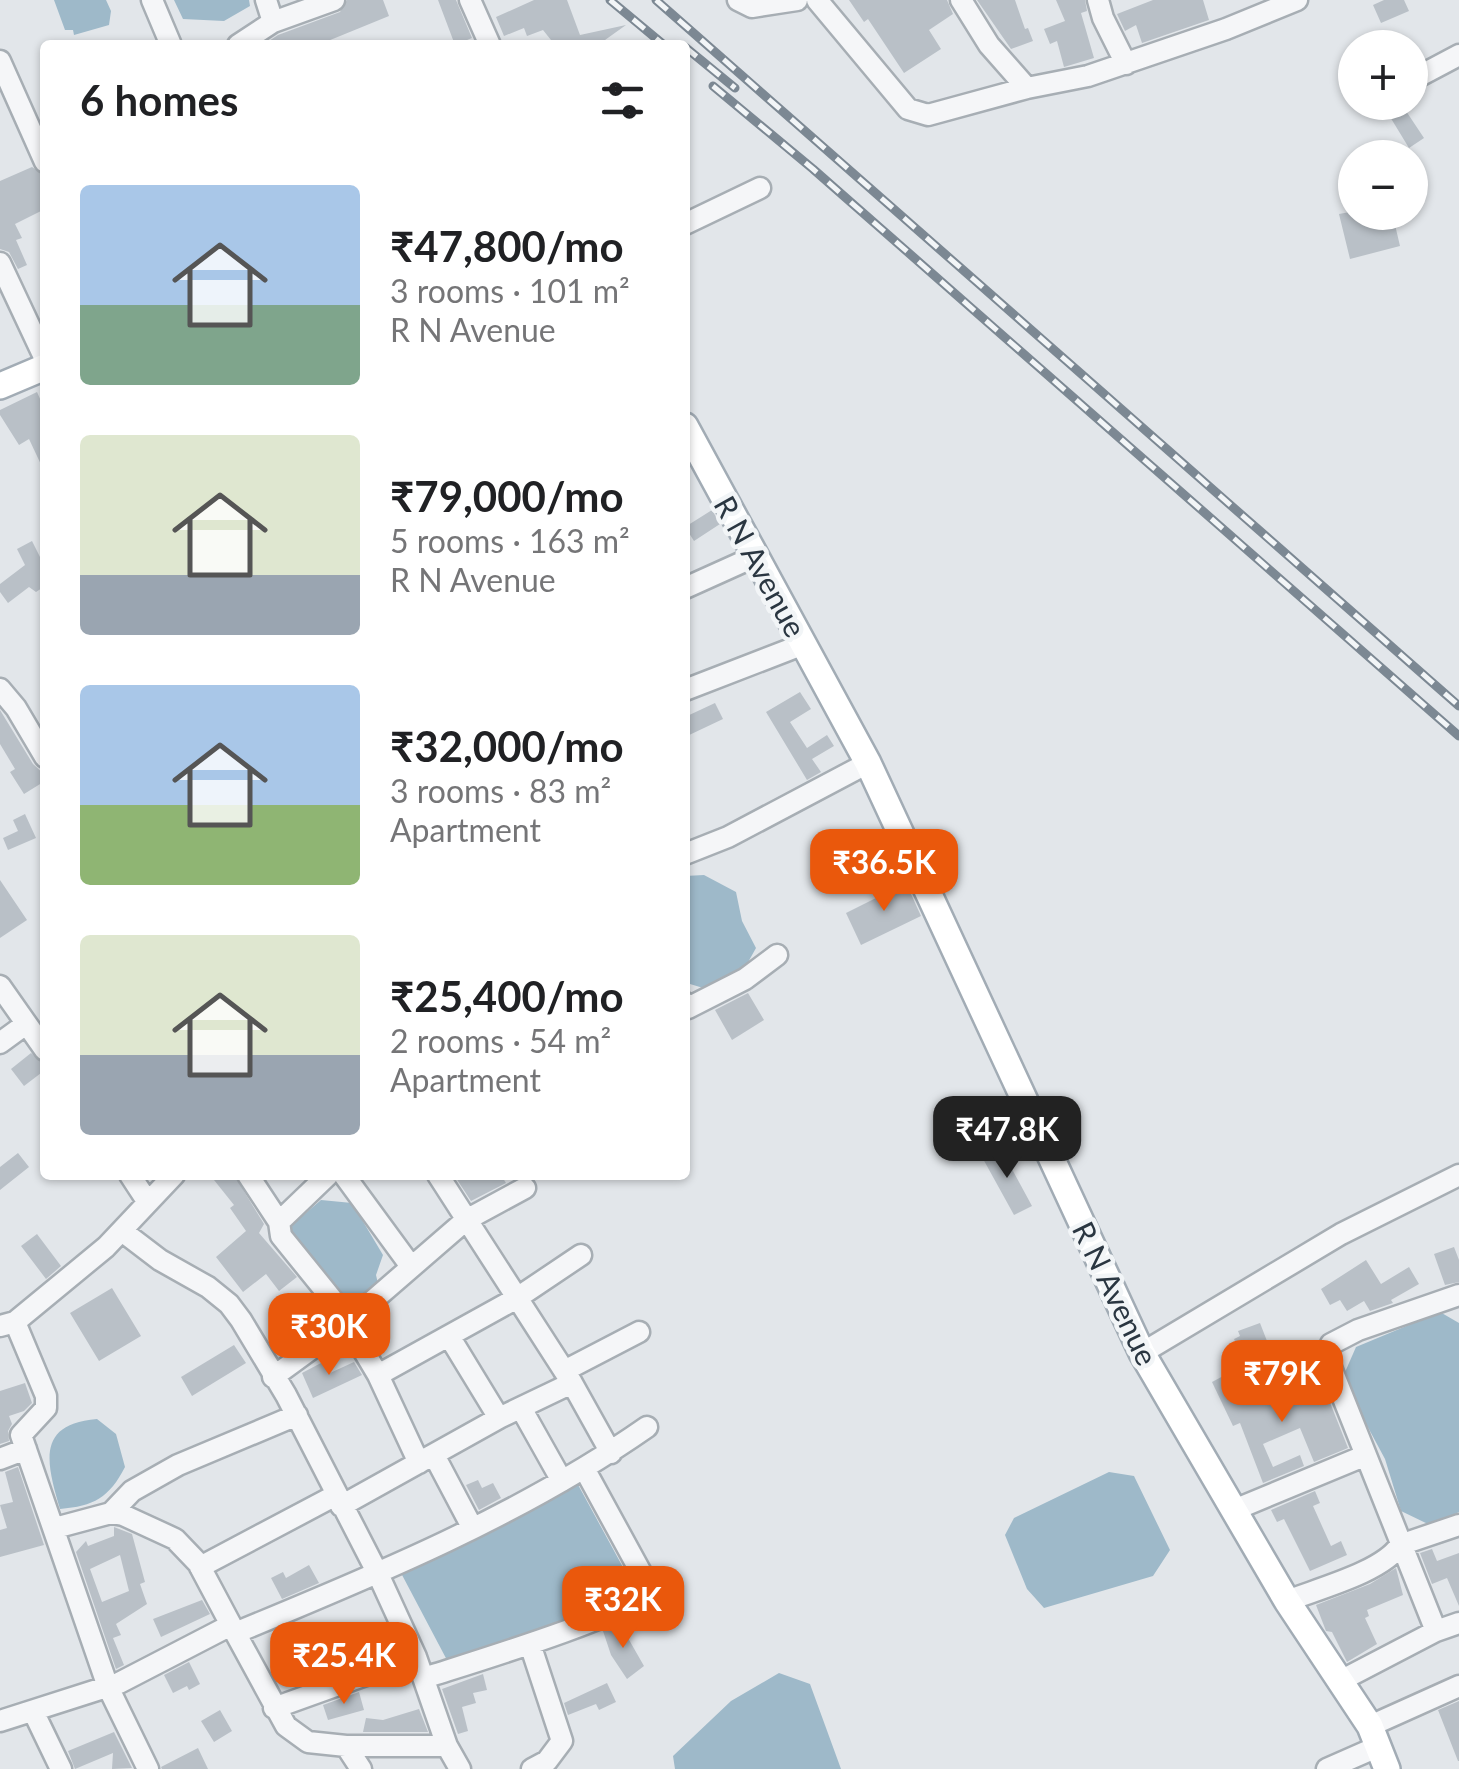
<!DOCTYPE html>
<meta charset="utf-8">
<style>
:root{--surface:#fff;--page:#f2f2f2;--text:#202124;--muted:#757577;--accent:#ea580c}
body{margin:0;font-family:Lato,sans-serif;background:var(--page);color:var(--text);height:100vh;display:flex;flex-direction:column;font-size:38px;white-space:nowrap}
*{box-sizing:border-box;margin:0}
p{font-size:32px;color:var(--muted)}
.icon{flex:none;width:55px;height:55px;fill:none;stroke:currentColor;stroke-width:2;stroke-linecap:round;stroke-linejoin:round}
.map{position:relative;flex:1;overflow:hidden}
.details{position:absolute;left:40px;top:40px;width:650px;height:1140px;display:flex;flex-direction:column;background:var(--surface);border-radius:10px;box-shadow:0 2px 8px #0004}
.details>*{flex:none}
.fabs{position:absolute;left:1338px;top:30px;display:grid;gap:20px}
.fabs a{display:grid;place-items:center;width:90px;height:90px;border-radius:50%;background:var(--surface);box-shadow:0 2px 8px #0004;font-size:50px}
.price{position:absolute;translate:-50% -85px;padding:0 22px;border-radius:20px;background:var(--accent);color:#fff;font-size:32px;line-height:65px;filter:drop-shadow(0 2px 5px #0008)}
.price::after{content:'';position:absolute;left:50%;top:60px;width:30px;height:22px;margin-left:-15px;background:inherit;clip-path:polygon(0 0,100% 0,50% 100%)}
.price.selected{background:#222;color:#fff}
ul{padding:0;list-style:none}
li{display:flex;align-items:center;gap:30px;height:250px;padding:0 40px}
li span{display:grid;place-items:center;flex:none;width:280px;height:200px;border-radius:10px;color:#555}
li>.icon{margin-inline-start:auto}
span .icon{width:120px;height:120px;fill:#fffc;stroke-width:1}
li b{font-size:42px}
h2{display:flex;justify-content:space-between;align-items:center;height:120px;padding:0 40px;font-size:42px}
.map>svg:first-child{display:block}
.water{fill:#9eb9c9}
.building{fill:#b9c0c7;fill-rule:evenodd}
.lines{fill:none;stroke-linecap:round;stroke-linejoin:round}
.minor-casing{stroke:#a7aeb4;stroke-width:25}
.major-casing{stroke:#a2acb5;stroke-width:30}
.minor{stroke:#f5f6f8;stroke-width:20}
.major{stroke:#fff;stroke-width:25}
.rail-casing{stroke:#7c8893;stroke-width:9}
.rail{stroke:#f2f5f7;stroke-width:5;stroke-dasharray:15;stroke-linecap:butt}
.labels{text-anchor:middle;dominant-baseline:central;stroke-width:9;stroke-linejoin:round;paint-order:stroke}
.street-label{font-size:30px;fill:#2a3641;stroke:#f2f5f7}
</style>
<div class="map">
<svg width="1459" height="1769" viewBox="0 0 1459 1769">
<rect width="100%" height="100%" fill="#e2e6ea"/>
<path class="water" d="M54,0H106L111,11L109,25L74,35L73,30H65Z
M174,0H249L250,6L224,21L183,19Z
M704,875L736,892L742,921L756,948L742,973L713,991L690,984L685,979V876Z
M321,1200L352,1203L383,1255L376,1275L380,1292L348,1319L286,1230Z
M1440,1312L1459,1323V1512L1430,1525L1401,1511L1385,1459L1342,1379L1356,1347Z
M97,1419L116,1434L125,1467C109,1498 94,1506 60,1509C47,1464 35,1424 97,1419Z
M1109,1472L1134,1476L1170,1550L1153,1576L1044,1608L1027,1589L1005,1535L1014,1518Z
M576,1481L637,1593L545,1632L448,1662L401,1573L480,1537Z
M779,1673L810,1684L841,1769H675L673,1756L731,1701Z"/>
<path class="building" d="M347,0H383L389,16L318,45H263L278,35L340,12Z
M438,0H456L472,38L455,45Z
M534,0H567L580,35L626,25L598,45H555L543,30L527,36L524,28L504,36L496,17Z
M849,0H947L953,14L929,30L941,49L904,73L868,19L864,22Z
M977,0H1015L1025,29L1028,28L1033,41L1011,49Z
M1056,0H1085L1087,11L1081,13L1094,58L1064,67L1057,41L1050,44L1044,29L1065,21Z
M1153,0H1203L1209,20L1142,43L1136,25L1125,31L1117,14Z
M1384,0H1404L1409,11L1381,23L1373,5Z
M1381,102H1400L1424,138L1409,148Z
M32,167L45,176V209L15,224L22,238L16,240L27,265L18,269L9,252L0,249V181Z
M1355,211L1392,212L1400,246L1350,259L1339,214Z
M37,392L45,410V473L29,439L19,445L0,415V410Z
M712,510L720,524L694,541L685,527Z
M32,541L45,567V586L36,592L29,587L8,603L0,592V584L25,565L17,549Z
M800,692L811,709L790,722L807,748L827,735L834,746L812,759L821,772L807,780L766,712Z
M715,703L723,719L685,737V717Z
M0,710L33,764L45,775V781L24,794L10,772L15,769L0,744Z
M25,814L36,838L8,850L3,838L18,831L13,820Z
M0,880L27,920L0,938Z
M906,883L921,916L861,945L846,913Z
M748,993L764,1020L732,1040L715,1010Z
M31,1053L45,1064V1070L24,1086L11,1069Z
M1000,1147L1032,1206L1014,1215L982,1157Z
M18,1153L29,1167L0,1190V1167Z
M210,1175H234L264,1224L259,1233L297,1277L279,1291L266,1274L243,1292L216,1257L246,1231L230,1208L234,1205Z
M461,1175H501L506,1183L471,1201L456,1178Z
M37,1234L61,1266L46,1279L21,1246Z
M1454,1247L1459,1260V1282L1445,1285L1434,1254Z
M1366,1260L1381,1284L1409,1267L1419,1284L1391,1300L1393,1303L1370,1311L1364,1301L1347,1311L1340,1300L1330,1305L1321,1289Z
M112,1288L141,1336L99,1361L70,1313Z
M1260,1323L1267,1341L1264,1342L1266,1348L1242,1358L1234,1339L1240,1336L1238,1331Z
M234,1345L246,1363L192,1396L181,1377Z
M354,1362L362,1375L313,1398L302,1373L321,1363L330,1373Z
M1227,1374L1240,1398L1268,1385L1279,1411L1325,1390L1348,1448L1314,1462L1300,1428L1263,1444L1273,1467L1300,1455L1304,1466L1263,1483L1240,1423L1233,1426L1212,1382Z
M25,1383L32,1403L24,1411L9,1416L12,1424L8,1431L9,1441L0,1444V1391Z
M18,1467L44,1545L0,1557V1530L7,1528L0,1505L13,1502L5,1472Z
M478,1480L482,1488L493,1483L501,1498L479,1510L466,1485Z
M1315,1491L1320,1503L1313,1506L1331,1546L1341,1541L1347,1555L1310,1571L1284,1519L1277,1522L1271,1510Z
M114,1527L132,1534L145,1582L140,1584L147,1604L116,1624L121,1635L113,1638L124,1665L116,1669L76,1552L86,1541L88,1546L114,1536ZM120,1555L129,1591L102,1602L90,1569Z
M1432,1549L1437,1561L1459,1553V1606L1447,1578L1432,1584L1420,1553Z
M309,1565L319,1583L282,1599L271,1578L283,1572L286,1578Z
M1396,1568L1403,1595L1367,1610L1369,1616L1365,1618L1377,1644L1347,1662L1332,1632L1326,1631L1316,1605L1370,1584Z
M202,1600L210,1614L161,1637L153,1619Z
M620,1624L644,1666L627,1679L611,1655L603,1631Z
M189,1662L200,1684L189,1690L187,1686L173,1693L164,1675Z
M483,1674L487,1690L473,1693L476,1703L462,1707L468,1731L458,1734L442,1689Z
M607,1683L616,1702L599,1710L596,1704L568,1715L564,1703Z
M359,1692L364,1710L328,1720L323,1705Z
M1459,1701V1761H1458L1438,1710Z
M419,1709L428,1732H363L366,1718L383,1720Z
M220,1710L232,1731L214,1742L201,1721Z
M114,1732L132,1768L112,1769L113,1753L75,1769L68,1751Z
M198,1748L208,1769H162L161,1767Z"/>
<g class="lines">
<g class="minor-casing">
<path id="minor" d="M152,0L171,45
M266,0L273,22
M470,0L490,45
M738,0L752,7L797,0
M817,0L908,109L928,115L1027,88L1088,76L1226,29L1297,0
M961,0L989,45L1027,88
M1098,0L1103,18L1126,64
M238,45L273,22L334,0
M0,61L45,162
M1410,81L1459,55
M685,224L760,188
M0,263L45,359
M685,588L756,556
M0,689L16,708L45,757
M685,690L804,644
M685,854L728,837L868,763
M0,986L45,1050
M685,1003L688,1008L745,979L777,955
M0,1043L26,1024
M130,1175L147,1201
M248,1175L279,1222L281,1236L336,1304L347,1323L466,1220L525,1188
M344,1175L410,1265
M438,1175L572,1383L611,1453
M279,1222L328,1175
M122,1231L160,1260L208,1287L229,1304L241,1320L286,1395L378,1574L416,1657L447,1746L460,1769
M15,1322L46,1396V1408L21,1435L108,1687L148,1769
M0,1326L15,1322L106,1247L174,1175
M449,1336L499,1418
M1142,1353L1341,1234L1459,1175
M564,1371L639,1332
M378,1375L517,1298L581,1255
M273,1377L347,1323L378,1375L419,1463
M521,1408L562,1481
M434,1455L472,1527
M0,1459L26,1449
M341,1506L499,1418L572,1383
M1234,1510L1364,1456
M111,1513L132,1491L178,1465L297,1415
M200,1567L336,1495
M1287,1601C1317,1589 1383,1572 1400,1545L1459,1525
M231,1625L286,1726L308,1742L346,1746L361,1769
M1436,1631L1328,1360L1331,1344L1358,1330L1459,1295
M235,1633C376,1575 521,1515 647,1427
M530,1644L562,1741L547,1761L532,1769
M424,1678C457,1667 632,1615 644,1593C648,1587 646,1584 644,1578L585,1470
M1342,1680L1436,1631L1459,1623
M274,1708L416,1657
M34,1713L61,1769
M0,1721L119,1683L231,1625L198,1563L175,1539L123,1515L111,1513L55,1528
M1370,1726L1459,1686
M346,1746H447
M1327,1769L1377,1747"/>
</g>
<g class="major-casing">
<path id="major" d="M0,386L45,367
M685,426L868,763L1142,1353L1287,1601L1370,1726L1387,1769"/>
</g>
<use href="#minor" class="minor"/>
<use href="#major" class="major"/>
<g class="rail-casing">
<path id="rail" d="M610,0L664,45
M656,0L1459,706
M685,47L735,88
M713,86L813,169L1459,736"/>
</g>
<use href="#rail" class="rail"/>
</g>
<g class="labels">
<g class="street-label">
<text transform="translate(761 566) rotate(61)">R N Avenue</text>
<text transform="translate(1116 1293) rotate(64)">R N Avenue</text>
</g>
</g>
</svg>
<div class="fabs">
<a>+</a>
<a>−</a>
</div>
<b class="price" style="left:884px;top:914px">₹36.5K</b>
<b class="price selected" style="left:1007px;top:1181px">₹47.8K</b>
<b class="price" style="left:329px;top:1378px">₹30K</b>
<b class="price" style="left:1282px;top:1425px">₹79K</b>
<b class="price" style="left:623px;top:1651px">₹32K</b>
<b class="price" style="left:344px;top:1707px">₹25.4K</b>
<section class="details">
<h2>6 homes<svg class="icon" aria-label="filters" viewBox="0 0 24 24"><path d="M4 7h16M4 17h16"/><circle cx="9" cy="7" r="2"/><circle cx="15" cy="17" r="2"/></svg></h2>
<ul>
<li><span style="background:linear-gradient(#a9c7e8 60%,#7fa58c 0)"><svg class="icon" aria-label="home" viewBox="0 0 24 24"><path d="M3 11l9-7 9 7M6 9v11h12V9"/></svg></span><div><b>₹47,800/mo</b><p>3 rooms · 101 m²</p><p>R N Avenue</p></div></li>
<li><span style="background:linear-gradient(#dfe7d0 70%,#9aa5b1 0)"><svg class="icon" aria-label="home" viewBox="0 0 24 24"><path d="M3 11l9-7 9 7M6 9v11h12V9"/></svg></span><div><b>₹79,000/mo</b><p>5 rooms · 163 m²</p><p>R N Avenue</p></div></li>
<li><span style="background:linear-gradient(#a9c7e8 60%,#8fb573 0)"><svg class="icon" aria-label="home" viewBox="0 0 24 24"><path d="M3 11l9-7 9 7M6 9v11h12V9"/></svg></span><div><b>₹32,000/mo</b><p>3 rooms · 83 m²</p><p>Apartment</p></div></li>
<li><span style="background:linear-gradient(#dfe7d0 60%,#9aa5b1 0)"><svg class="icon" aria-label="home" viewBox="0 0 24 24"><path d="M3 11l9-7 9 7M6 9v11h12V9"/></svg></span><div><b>₹25,400/mo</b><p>2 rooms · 54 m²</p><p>Apartment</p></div></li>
</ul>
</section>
</div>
